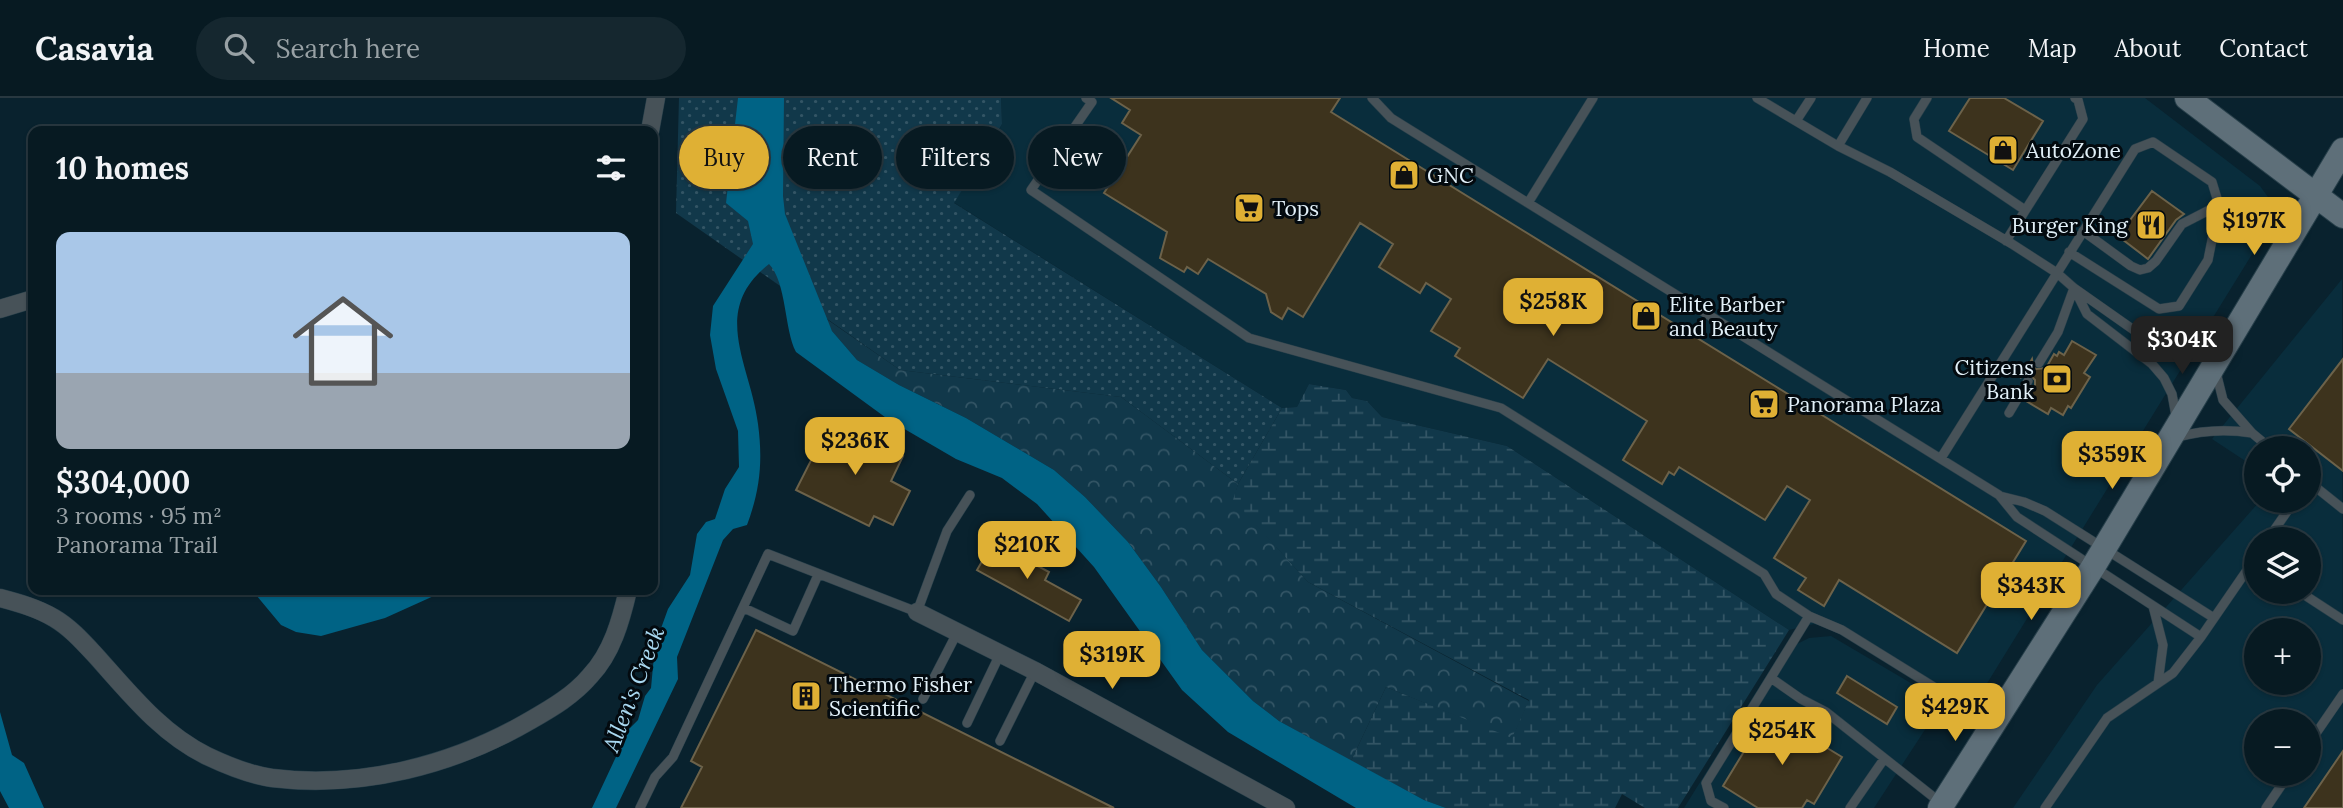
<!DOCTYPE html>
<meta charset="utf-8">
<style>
:root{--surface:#071a22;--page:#15272f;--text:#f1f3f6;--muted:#98a1a5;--line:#283840;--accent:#dfb034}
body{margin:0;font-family:Lora,serif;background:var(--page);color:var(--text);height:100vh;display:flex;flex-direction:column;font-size:26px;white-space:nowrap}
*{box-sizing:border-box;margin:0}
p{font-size:23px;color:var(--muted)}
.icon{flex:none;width:38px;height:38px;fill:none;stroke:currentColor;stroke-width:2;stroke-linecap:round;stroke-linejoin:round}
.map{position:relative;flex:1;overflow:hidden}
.side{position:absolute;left:28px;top:28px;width:630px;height:469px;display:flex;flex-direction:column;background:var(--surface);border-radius:14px;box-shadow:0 2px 5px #0004,0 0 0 2px var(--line)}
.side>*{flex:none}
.hud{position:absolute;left:679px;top:28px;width:665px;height:63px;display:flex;gap:14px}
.tools{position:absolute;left:2244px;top:338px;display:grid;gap:14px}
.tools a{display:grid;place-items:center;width:77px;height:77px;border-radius:50%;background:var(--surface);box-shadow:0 2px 5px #0004,0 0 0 2px var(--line);font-size:35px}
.price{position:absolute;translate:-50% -60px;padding:0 16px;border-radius:14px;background:var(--accent);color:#111;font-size:23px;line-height:46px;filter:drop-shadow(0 2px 4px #0008)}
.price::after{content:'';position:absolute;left:50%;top:42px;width:21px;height:16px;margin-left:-10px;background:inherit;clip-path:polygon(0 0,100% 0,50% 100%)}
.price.selected{background:#222;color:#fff}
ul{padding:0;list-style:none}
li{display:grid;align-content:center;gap:14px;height:371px;padding:0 28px}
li+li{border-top:2px solid var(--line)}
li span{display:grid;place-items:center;height:217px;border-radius:14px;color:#555}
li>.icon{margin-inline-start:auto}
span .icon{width:126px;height:126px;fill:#fffc;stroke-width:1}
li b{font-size:30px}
h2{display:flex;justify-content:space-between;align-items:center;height:84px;padding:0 28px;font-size:30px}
.tag{padding:0 24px;border-radius:32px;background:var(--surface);box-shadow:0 2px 5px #0004,0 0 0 2px var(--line);font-size:24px;line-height:63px}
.tag.selected{background:var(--accent);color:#111}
header{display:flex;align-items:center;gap:42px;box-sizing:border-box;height:98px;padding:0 35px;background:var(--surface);border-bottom:2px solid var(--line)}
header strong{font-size:33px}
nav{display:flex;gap:38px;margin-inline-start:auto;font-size:24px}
.search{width:490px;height:63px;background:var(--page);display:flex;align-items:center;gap:18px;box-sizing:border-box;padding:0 24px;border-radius:38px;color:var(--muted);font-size:26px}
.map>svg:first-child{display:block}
.built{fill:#092d3c;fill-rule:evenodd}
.grass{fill:url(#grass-dots)}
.forest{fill:url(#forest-crowns)}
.wetland{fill:url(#wetland-marsh)}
.water{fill:#006385}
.building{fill:#3d331d;stroke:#6c624a;stroke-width:2}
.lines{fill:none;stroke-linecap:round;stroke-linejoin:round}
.lane-casing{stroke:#273f4a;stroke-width:10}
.street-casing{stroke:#273f4a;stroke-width:19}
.secondary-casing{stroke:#273f4a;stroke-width:26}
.lane{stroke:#475258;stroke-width:9}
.street{stroke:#475258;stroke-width:18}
.secondary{stroke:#5e6f79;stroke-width:24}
.labels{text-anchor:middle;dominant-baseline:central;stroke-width:6;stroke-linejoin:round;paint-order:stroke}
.poi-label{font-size:21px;fill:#e2f0f8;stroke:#030a0f;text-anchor:start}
.water-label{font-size:23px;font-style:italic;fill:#a9d8f0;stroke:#030a0f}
</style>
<header>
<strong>Casavia</strong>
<div class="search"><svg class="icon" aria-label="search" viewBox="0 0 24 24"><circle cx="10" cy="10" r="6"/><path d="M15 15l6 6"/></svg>Search here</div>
<nav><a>Home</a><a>Map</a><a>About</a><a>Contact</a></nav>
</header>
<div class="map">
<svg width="2343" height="710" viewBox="0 0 2343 710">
<defs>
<pattern id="grass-dots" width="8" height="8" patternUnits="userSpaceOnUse" patternTransform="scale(1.75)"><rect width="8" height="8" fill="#11384a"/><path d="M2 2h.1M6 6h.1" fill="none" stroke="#335565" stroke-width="1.8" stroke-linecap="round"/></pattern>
<pattern id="forest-crowns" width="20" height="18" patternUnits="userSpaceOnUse" patternTransform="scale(1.75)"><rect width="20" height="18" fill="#11384a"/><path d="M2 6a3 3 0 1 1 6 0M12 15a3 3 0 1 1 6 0" fill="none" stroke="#335565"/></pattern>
<pattern id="wetland-marsh" width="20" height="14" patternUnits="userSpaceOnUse" patternTransform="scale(1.75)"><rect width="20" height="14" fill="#11384a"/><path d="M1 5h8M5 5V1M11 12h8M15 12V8" fill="none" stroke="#335565"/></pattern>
</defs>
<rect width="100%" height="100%" fill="#09222e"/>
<path class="built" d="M1001,0H2145L2260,88L2268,99L2270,122L2267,132L1970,613L1852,537L1814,526L1789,532L1507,348L1382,319L1367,303L1352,300L1346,292L1309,286L1297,309L1282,310L953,104L1002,26Z
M2342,181L2343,710H2013L2097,587L2260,403L2308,402V350H2256V370L2212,341ZM2256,441H2308V494H2256ZM2256,532H2308V584H2256ZM2256,623H2308V676H2256Z
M1831,538L1943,604L1874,710H1684L1781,554L1809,540Z"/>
<path class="grass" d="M679,0H1001L1002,26L954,105L1282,310L1238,386L1121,299L900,272L676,115Z"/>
<path class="forest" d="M825,220L900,272L1121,299L1238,386L1234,402L1308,484L1529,603L1512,641L1386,589L1351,663L1279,623L1253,603L1202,552L1161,489L1128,444L1085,399L1054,372L966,320L899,287L857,262L832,233Z"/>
<path class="wetland" d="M1309,286L1346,292L1352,300L1367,303L1382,319L1507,348L1789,532L1678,710H1645L1622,696L1615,710H1446L1424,702L1351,663L1386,589L1512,640L1529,602L1308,484L1233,402L1238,386L1282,310L1297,309Z"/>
<path class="water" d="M738,0H784L783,98L785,116L832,233L857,262L899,287L966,320L1054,372L1085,399L1128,444L1161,489L1202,552L1253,603L1279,623L1424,702L1446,710H1356L1228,634L1182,592L1094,469L1037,406L1002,380L956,361L889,322L796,254C784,231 787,185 769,166C709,213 751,267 758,326C763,363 760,392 747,427L733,431L723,442L677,559L678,581L616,710H592L629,631L638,622L645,598L651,590L655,547L668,511L690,477L697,436L706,424L715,421L725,391L739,369L738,333L716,271L710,237L713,208L753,146L748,123L726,105Z
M252,492H447L385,520L321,538L296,534L281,527Z
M0,614L12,657L24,665L44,710H9L0,693Z"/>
<path class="building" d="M1111,0H1340L1331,14L2026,443L1957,555L1839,482L1824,508L1798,492L1806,480L1774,460L1810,402L1787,388L1765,422L1679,369L1674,377L1669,374L1662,386L1623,362L1647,323L1548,261L1523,300L1455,258L1460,250L1431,233L1451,201L1426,185L1420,195L1379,169L1393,146L1360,125L1303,219L1288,210L1282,221L1271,214L1266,196L1208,161L1198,176L1187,169L1184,174L1160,160L1167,134L1104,95L1141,37L1122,25L1130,12Z
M1970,0H2004L2043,23L2013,72L1949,33Z
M2152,93L2184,116L2176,122L2148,161L2118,138Z
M2072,243L2096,257L2084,275L2090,279L2071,310L2068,308L2063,317L2051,310L2048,316L2026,303L2035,287V282L2029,276L2022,279L2032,261L2033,268L2036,271L2046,270L2054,256L2057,258L2059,254L2064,257Z
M2343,261V373L2289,331Z
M831,323L903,358L891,383L910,393L893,427L874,418L869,428L796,392Z
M993,444L1049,474L1045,482L1081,502L1069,523L977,472Z
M756,532L1114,710H681L702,669L691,663Z
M1847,578L1897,609L1887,626L1837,595Z
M1768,614L1842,659L1814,706L1807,702L1802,710H1758L1723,688Z
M2343,653V710H2304Z"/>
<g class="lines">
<g class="lane-casing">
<path id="lane" d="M1086,0L1092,4L1031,92L1249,240L1501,310L1764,476L1776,496L1809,518L1842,532L1992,625
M1372,0L1391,20L1407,30L1999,397L2017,419L2201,539
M1757,0L1838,48L1890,74L2012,146L2057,175L2074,190L2165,254L2183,258L2219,247
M1927,0L1914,21L1917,39L2025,112
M1796,23L1811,0
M1838,48L1867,0
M1528,105L1593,0
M2083,133L2131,168L2140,172L2148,170L2156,163L2182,126L2219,107
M2006,143L2083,21L2078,2L2075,0
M2075,192L2087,216L2152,266L2164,280L2172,296L2176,318
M2039,265L2058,234L2074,190
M2216,274L2223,302L2252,335L2270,350
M2009,315L2028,283
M2178,339C2203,332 2226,331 2252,335
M1941,360L2135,51L2153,44L2212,84L2219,107L2208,162L2179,208L2159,211L2069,154
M2308,383L2343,411
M2000,398L2024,404L2045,413L2214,520
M2268,441L2295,402
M2300,494L2343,522
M2153,508L2163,547L2158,585
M744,510L793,533L818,477
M1771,580L1801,601L1826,614L1941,705
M923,601L957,535
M967,625L1000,556
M1000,643L1035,573
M2308,647L2343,596
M640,710L655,679L673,659L768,456L917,514L947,433L970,397
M1724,710L1711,703L1706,685L1809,518
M1850,710L1884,661
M2045,710L2107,620L2173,575L2201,539L2256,459
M2266,710L2289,676"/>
</g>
<g class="street-casing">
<path id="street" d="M650,33L656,0
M0,211L33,201
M0,500C19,505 37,510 54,520C71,530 84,545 97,559C130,596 162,636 207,658C226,667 250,677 272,680C361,691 454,667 531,622C552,610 574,597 590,578C612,555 621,522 628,492
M917,514L1035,573L1286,710"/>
</g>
<g class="secondary-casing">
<path id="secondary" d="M2187,0L2343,118
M1940,710L2093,469L2343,52"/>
</g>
<use href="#lane" class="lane"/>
<use href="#street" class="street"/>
<use href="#secondary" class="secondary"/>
</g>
<defs>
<g id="shop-square" transform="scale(1.575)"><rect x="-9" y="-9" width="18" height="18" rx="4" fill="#dfb034" stroke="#030a0f"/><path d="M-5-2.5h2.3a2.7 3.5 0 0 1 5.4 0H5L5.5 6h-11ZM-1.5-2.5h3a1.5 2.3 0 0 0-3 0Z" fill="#111"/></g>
<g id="supermarket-square" transform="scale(1.575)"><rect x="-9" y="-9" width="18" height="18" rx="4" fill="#dfb034" stroke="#030a0f"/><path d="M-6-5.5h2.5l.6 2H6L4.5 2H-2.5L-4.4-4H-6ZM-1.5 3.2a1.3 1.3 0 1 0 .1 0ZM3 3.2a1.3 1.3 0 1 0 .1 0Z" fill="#111"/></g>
<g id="restaurant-square" transform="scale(1.575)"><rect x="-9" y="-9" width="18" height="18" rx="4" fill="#dfb034" stroke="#030a0f"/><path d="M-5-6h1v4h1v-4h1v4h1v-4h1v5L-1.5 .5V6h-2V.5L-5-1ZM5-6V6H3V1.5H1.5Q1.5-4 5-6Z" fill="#111"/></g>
<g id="bank-square" transform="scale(1.575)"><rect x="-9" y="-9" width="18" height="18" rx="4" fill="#dfb034" stroke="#030a0f"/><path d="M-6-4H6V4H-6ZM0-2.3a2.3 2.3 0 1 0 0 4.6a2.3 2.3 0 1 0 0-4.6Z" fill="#111"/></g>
<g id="building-square" transform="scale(1.575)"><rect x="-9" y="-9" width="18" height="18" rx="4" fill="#dfb034" stroke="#030a0f"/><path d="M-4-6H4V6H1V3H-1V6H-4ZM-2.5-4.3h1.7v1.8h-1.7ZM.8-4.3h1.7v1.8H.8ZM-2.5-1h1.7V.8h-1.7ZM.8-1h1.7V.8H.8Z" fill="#111"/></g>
</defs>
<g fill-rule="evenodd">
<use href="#shop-square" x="2003" y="52"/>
<use href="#shop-square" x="1404" y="77"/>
<use href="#supermarket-square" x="1249" y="110"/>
<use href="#restaurant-square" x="2151" y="127"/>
<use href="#shop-square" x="1646" y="218"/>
<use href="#bank-square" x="2057" y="281"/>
<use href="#supermarket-square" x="1764" y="306"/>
<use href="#building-square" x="806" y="598"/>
</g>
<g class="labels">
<g class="poi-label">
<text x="2026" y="52">AutoZone</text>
<text x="1427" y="77">GNC</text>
<text x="1272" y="110">Tops</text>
<text x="2128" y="127" text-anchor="end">Burger King</text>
<text x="1669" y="206">Elite Barber<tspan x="1669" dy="24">and Beauty</tspan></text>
<text x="2034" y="269" text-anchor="end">Citizens<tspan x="2034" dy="24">Bank</tspan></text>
<text x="1787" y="306">Panorama Plaza</text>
<text x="829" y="586">Thermo Fisher<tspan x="829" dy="24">Scientific</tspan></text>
</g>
<g class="water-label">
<text transform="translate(633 591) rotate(-69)">Allen's Creek</text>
</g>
</g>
</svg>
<div class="tools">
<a><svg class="icon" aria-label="locate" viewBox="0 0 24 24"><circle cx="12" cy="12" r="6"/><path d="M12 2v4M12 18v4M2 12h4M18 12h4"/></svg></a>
<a><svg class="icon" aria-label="layers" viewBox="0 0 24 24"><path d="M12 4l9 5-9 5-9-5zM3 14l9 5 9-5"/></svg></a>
<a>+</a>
<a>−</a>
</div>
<b class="price" style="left:2254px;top:159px">$197K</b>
<b class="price" style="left:1553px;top:240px">$258K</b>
<b class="price selected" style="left:2182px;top:278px">$304K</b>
<b class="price" style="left:855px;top:379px">$236K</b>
<b class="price" style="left:2112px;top:393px">$359K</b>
<b class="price" style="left:1027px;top:483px">$210K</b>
<b class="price" style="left:2031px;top:524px">$343K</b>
<b class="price" style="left:1112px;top:593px">$319K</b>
<b class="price" style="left:1955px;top:645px">$429K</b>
<b class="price" style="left:1782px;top:669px">$254K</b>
<div class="hud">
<a class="tag selected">Buy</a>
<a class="tag">Rent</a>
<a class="tag">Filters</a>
<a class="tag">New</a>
</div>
<section class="side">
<h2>10 homes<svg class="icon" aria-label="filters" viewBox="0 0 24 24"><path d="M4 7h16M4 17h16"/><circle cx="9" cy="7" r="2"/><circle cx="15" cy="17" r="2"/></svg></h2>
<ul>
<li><span style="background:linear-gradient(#a9c7e8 65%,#9aa5b1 0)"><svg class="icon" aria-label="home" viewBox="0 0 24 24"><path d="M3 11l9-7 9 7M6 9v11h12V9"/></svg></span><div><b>$304,000</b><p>3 rooms · 95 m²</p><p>Panorama Trail</p></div></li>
</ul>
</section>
</div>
